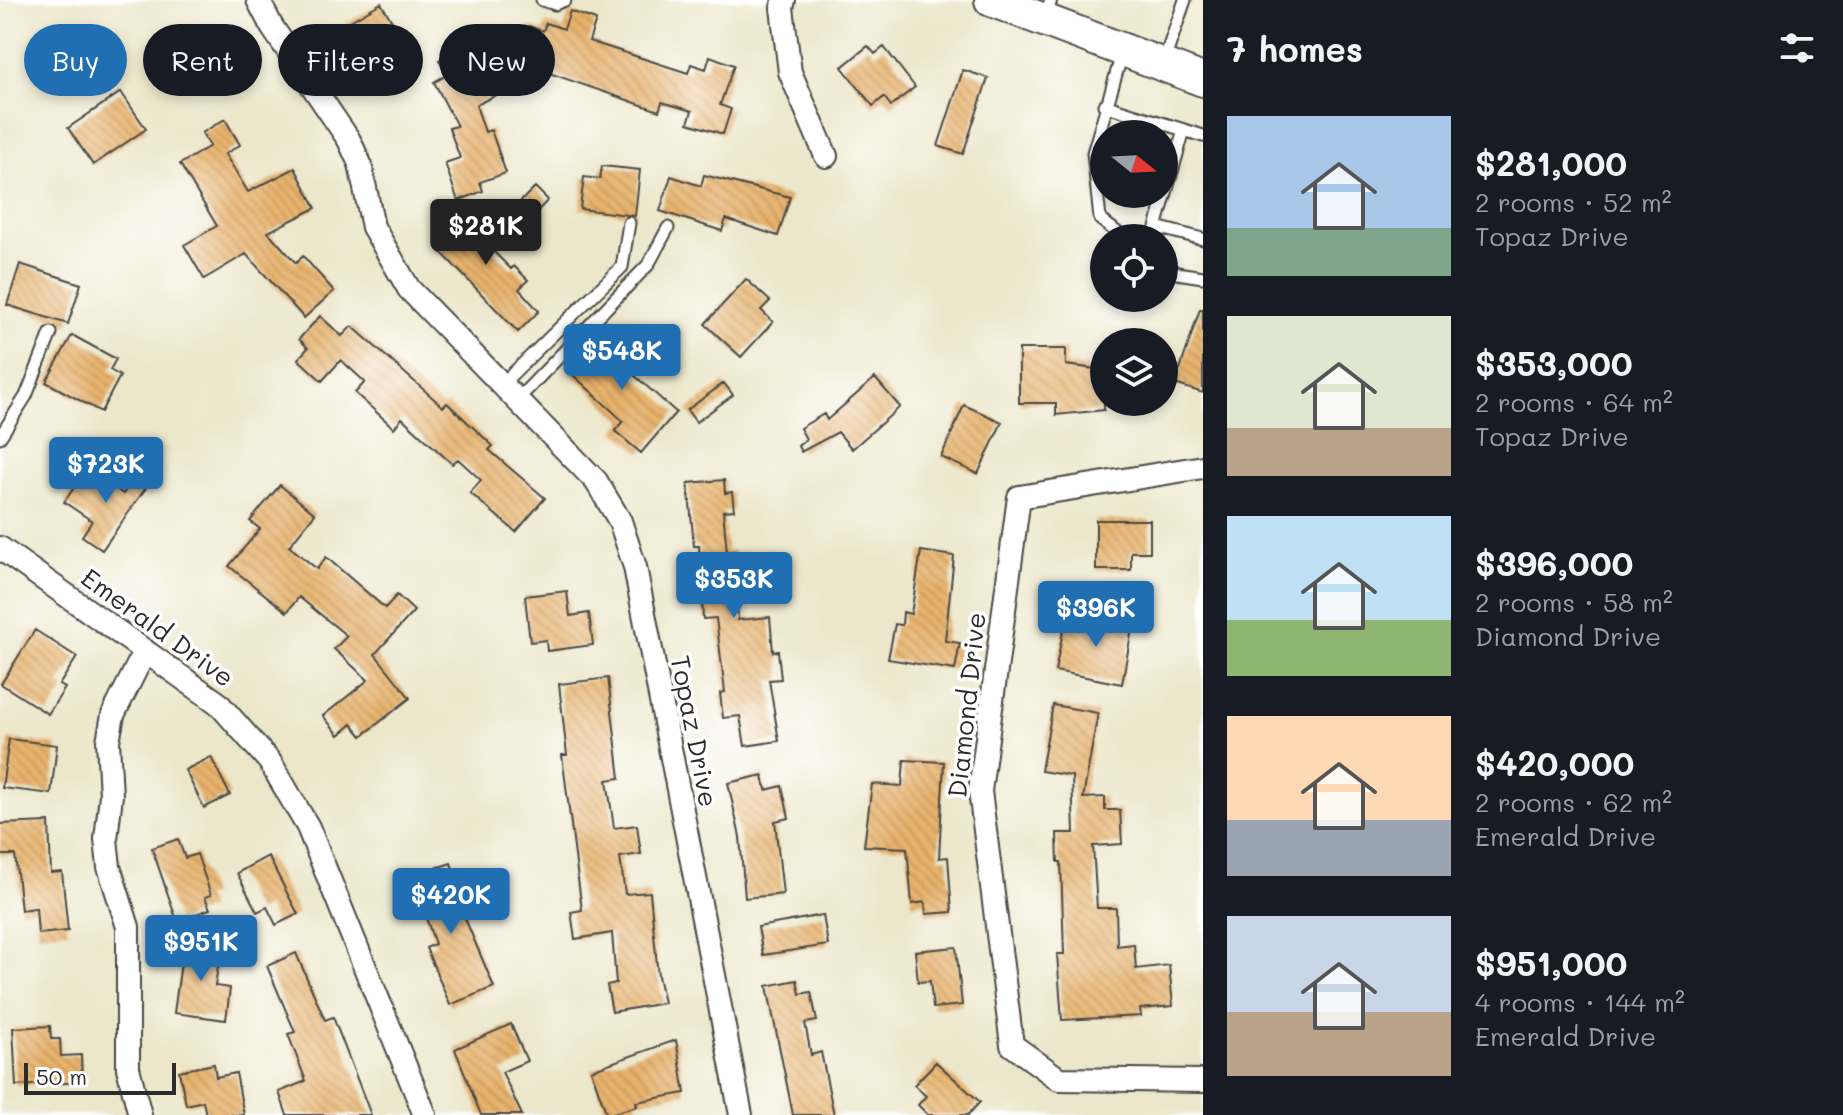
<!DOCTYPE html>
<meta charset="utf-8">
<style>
:root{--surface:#171b24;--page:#20242c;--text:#f1f3f6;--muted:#9ea1a6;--accent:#1f6fb2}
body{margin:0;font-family:Mali,sans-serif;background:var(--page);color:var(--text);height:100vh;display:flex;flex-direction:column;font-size:30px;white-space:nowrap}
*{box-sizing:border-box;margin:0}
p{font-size:26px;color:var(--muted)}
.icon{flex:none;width:44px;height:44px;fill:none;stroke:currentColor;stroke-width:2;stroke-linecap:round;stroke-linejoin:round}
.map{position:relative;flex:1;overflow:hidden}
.panel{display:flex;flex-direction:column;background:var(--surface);width:640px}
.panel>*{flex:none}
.top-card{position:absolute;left:24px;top:24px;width:760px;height:72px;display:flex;gap:16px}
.needle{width:52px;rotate:108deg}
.tools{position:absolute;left:1090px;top:120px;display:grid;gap:16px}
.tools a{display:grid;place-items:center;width:88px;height:88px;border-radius:50%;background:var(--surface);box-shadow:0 4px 12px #0003;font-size:40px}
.scale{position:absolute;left:24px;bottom:20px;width:152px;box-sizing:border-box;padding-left:8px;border:4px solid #2b2b2b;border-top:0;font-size:22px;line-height:28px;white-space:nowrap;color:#2b2b2b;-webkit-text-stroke:6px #fff;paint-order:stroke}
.price{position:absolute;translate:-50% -68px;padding:0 18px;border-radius:8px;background:var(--accent);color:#fff;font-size:26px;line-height:52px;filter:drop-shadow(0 2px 4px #0008)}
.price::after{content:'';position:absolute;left:50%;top:48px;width:24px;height:18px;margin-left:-12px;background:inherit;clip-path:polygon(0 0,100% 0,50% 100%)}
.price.on{background:#222;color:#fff}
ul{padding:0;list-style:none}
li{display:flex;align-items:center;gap:24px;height:200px;padding:0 24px}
li span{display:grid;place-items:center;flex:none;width:224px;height:160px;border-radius:0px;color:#555}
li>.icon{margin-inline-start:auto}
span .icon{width:96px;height:96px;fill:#fffc;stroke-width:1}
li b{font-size:34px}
h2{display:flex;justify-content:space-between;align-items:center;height:96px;padding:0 24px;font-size:34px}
.chip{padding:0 28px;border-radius:36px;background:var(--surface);box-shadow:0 4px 12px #0003;font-size:28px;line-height:72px}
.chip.on{background:var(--accent);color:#fff}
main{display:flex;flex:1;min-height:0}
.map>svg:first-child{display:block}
.building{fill:url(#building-back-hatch)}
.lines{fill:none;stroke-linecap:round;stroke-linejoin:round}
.service-casing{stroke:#484743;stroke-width:15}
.minor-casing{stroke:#484743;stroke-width:26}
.secondary-casing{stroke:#484743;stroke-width:36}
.service{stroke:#fff;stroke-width:11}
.minor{stroke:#fff;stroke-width:22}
.secondary{stroke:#fff;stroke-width:32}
.labels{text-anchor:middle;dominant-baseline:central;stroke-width:7;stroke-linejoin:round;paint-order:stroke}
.street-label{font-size:26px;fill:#2b2b2b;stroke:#fff}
</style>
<main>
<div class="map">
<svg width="1203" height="1115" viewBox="0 0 1203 1115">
<defs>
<pattern id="building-back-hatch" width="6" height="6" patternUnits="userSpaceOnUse" patternTransform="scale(2)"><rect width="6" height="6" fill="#e7b26c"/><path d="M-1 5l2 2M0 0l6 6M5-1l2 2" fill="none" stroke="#c6995e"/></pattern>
</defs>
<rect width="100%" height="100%" fill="#fff"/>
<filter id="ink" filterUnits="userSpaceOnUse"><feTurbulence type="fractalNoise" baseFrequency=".0125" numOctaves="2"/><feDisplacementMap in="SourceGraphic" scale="16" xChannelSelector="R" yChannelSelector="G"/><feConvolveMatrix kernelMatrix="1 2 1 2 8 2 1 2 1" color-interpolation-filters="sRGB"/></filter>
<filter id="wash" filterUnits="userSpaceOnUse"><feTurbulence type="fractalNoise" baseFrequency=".006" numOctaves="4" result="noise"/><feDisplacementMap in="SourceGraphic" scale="32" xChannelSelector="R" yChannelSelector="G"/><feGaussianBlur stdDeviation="1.8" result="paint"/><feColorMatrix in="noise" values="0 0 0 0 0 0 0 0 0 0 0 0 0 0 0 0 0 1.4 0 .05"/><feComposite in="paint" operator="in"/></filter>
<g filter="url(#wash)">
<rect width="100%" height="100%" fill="#ece7cb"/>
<g id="blocks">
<path class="building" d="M381,3L405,43L391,51L398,63L371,79L340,27Z
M570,11L596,20L589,41L688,73L691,64L706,69L710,56L734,65L720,105L731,109L723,134L688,123L692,111L662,102L659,111L517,62L529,26L543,31L546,23L564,29Z
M476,41L502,92L476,105L485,132L491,130L506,173L480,182L483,191L458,201L445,163L460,158L449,128L457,126L434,82L447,75L439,60Z
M868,46L875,54L884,47L915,87L891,106L884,97L873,106L842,67Z
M963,70L988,78L963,154L938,146Z
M121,92L146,129L93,165L68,128Z
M225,119L240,145L225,154L248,192L295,168L316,208L268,232L296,263L303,256L334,291L304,318L246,254L204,279L184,245L217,226L180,164L210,146L202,133Z
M602,166L640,170L635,216L580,209L584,177L600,179Z
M704,175L790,197L778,236L726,219L722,231L660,211L671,176L701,186Z
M535,187L548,200L523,226L509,213Z
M461,204L498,238L489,247L511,269L514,266L528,280L519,289L539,311L518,332L440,251L449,240L437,229Z
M20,264L81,284L68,324L7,305Z
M746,279L770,301L761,310L773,322L741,357L705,324Z
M1200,309H1203V393L1175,384Z
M320,316L342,336L352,326L443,407L447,403L493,446L489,450L545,498L516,532L470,493L481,480L458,459L452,464L402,418L394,428L355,393L365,382L341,360L322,381L298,359L308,348L299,339Z
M596,331L638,370L634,375L676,412L641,453L615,431L623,421L571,373L580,363L572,356Z
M72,335L116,359L110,370L120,376L101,412L46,382Z
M1019,349H1066V365L1104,370V410L1056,415V403H1019Z
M875,378L900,407L852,449L838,432L801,452L798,446L806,439L800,428L824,414L827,420Z
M724,383L733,395L696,422L687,410Z
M964,405L1002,422L978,474L941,457Z
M142,466L155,475L102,550L82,536L92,521L64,502L81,478L92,485L98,476L123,494Z
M724,480L725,493L732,492L734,510L723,511L727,552L734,551L738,620L770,617L773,652L778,651L781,679L769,680L779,741L745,746L740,716L723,718L720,693L725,692L716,618L703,619L699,546H694L688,483Z
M280,485L315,514L289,546L317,569L326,557L385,608L397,595L414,611L375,654L410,698L362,736L352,724L339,735L323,716L368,680L334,649L347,636L299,597L287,612L229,566L260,529L250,521Z
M1096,520H1150V552H1131V570H1096Z
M921,551L954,556L945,641L960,643L955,670L888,659L895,624L902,625L903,612L911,614Z
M567,591L570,616L589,613L593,645L547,651L546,640L530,642L525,596Z
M1081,613L1133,623L1122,684L1055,671L1064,627L1078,629Z
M35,630L77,657L59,685L65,688L48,714L1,684Z
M608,678L620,778L607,780L614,828L637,825L641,854L620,857L625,894L650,892L658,976L664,1003L612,1012L607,985L616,983L612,933L575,939L571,912L582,910L562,755H567L559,684Z
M1053,705L1098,713L1083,798L1105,797V810H1120L1122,844L1093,846L1097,908H1116L1117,946L1134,944L1136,969L1169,965L1173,1006L1140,1009L1141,1016L1062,1020L1057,954H1064L1061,862H1058L1057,833H1074L1072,776L1041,771Z
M9,739L57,745L51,794L2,788Z
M211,757L230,795L204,808L185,770Z
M904,760L944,762L939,858L948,857L952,912L926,914L925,902L912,904L907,848L864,846L872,784L902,786Z
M763,775L766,790L782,786L789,818L775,821L783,894L745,898L740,837L728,783Z
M49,822L51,873L62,872L68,931L38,934L36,908L21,910L15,855H0V824Z
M178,839L185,858L197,854L211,895L205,897L210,909L177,921L152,848Z
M268,856L298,914L276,925L267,907L257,912L237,873Z
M451,863L468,915L464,916L494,987L450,1005L426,948L435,944L412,876Z
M823,915L828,945L763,955L758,927Z
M184,941L221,946L215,986L230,988L226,1020L174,1013Z
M956,947L962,1005L933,1008L930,981L918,982L915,951Z
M296,953L325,1020L333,1017L371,1115H287L279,1092L306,1081L288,1034L295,1032L267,966Z
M797,980L800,994L811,992L817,1021L805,1023L811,1055L821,1052L834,1115H793L767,986Z
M511,1024L527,1061L502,1072L522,1115H481L455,1049Z
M50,1026L51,1039H60L61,1056L81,1055L82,1082L16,1086L13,1028Z
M676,1040L685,1093L636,1102L637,1106L607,1115L591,1070Z
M936,1062L980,1102L968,1115H928L918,1105L926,1096L914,1085Z
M214,1064L216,1077L236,1073L244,1115H206L203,1101L186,1105L179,1071Z"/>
</g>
</g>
<g filter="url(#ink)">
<use href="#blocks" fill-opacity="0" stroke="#484743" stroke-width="2"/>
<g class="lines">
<g class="service-casing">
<path id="service" d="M542,0L555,4L565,0
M1045,20L1051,0
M1122,54L1093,153L1100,219L1124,238
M1163,64L1185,0
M1104,105L1184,130L1153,238
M1184,130L1203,136
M1156,227L1203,239
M1164,265L1177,273L1203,277
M502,384L622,267L629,223
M517,400L648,265L668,228
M0,437L26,396L51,333"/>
</g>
<g class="minor-casing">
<path id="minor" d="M258,0L272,27L349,140L360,164L373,227L409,289L596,481L620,521L635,567L741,1115
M784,0L782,8L790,72L826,156
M1203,467L1019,497L980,791L1012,1045L1059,1079L1203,1081
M0,548L218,703L270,762L308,827L425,1115
M140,1115L128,1068V927L109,867L106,839L111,795L108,741L113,715L145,651"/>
</g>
<g class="secondary-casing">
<path id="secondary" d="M991,0L1203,80"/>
</g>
<use href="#service" class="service"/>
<use href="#minor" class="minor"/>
<use href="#secondary" class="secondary"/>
</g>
</g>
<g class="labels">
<g class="street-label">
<text transform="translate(158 627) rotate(36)">Emerald Drive</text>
<text transform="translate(966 705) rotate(-84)">Diamond Drive</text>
<text transform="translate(695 731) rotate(79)">Topaz Drive</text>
</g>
</g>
</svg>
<div class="tools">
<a><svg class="needle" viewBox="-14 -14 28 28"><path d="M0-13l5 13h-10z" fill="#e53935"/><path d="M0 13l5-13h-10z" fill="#9ea1a6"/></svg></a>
<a><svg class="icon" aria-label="locate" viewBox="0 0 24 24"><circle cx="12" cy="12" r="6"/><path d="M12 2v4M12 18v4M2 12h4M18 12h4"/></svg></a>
<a><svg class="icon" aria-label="layers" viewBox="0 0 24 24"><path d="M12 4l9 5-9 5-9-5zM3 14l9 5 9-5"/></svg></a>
</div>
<div class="scale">50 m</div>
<b class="price on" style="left:486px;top:267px">$281K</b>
<b class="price" style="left:622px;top:392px">$548K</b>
<b class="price" style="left:106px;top:505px">$723K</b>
<b class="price" style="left:734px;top:620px">$353K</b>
<b class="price" style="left:1096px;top:649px">$396K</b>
<b class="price" style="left:451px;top:936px">$420K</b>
<b class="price" style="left:201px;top:983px">$951K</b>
<div class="top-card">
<a class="chip on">Buy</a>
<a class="chip">Rent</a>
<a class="chip">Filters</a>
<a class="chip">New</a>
</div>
</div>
<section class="panel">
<h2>7 homes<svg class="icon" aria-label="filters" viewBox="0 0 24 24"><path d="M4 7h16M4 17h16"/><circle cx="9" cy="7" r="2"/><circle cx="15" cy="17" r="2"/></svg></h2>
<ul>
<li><span style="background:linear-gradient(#a9c7e8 70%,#7fa58c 0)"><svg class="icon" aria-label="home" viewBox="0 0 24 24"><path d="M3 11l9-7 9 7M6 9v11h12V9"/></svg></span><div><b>$281,000</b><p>2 rooms · 52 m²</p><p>Topaz Drive</p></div></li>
<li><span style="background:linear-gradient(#dfe7d0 70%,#b9a48a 0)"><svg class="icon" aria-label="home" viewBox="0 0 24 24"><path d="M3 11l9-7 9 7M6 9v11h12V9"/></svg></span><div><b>$353,000</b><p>2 rooms · 64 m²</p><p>Topaz Drive</p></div></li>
<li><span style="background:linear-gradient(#bfe0f5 65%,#8fb573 0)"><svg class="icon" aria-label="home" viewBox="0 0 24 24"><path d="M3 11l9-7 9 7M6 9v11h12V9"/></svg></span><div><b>$396,000</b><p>2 rooms · 58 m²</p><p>Diamond Drive</p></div></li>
<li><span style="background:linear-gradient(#ffd9b3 65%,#9aa5b1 0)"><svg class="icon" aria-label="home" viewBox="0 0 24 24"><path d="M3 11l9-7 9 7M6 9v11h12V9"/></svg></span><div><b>$420,000</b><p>2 rooms · 62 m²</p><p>Emerald Drive</p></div></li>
<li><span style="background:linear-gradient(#c9d6e8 60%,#b9a48a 0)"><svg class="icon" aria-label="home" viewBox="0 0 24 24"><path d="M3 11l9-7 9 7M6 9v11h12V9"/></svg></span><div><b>$951,000</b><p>4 rooms · 144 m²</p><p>Emerald Drive</p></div></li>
</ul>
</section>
</main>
